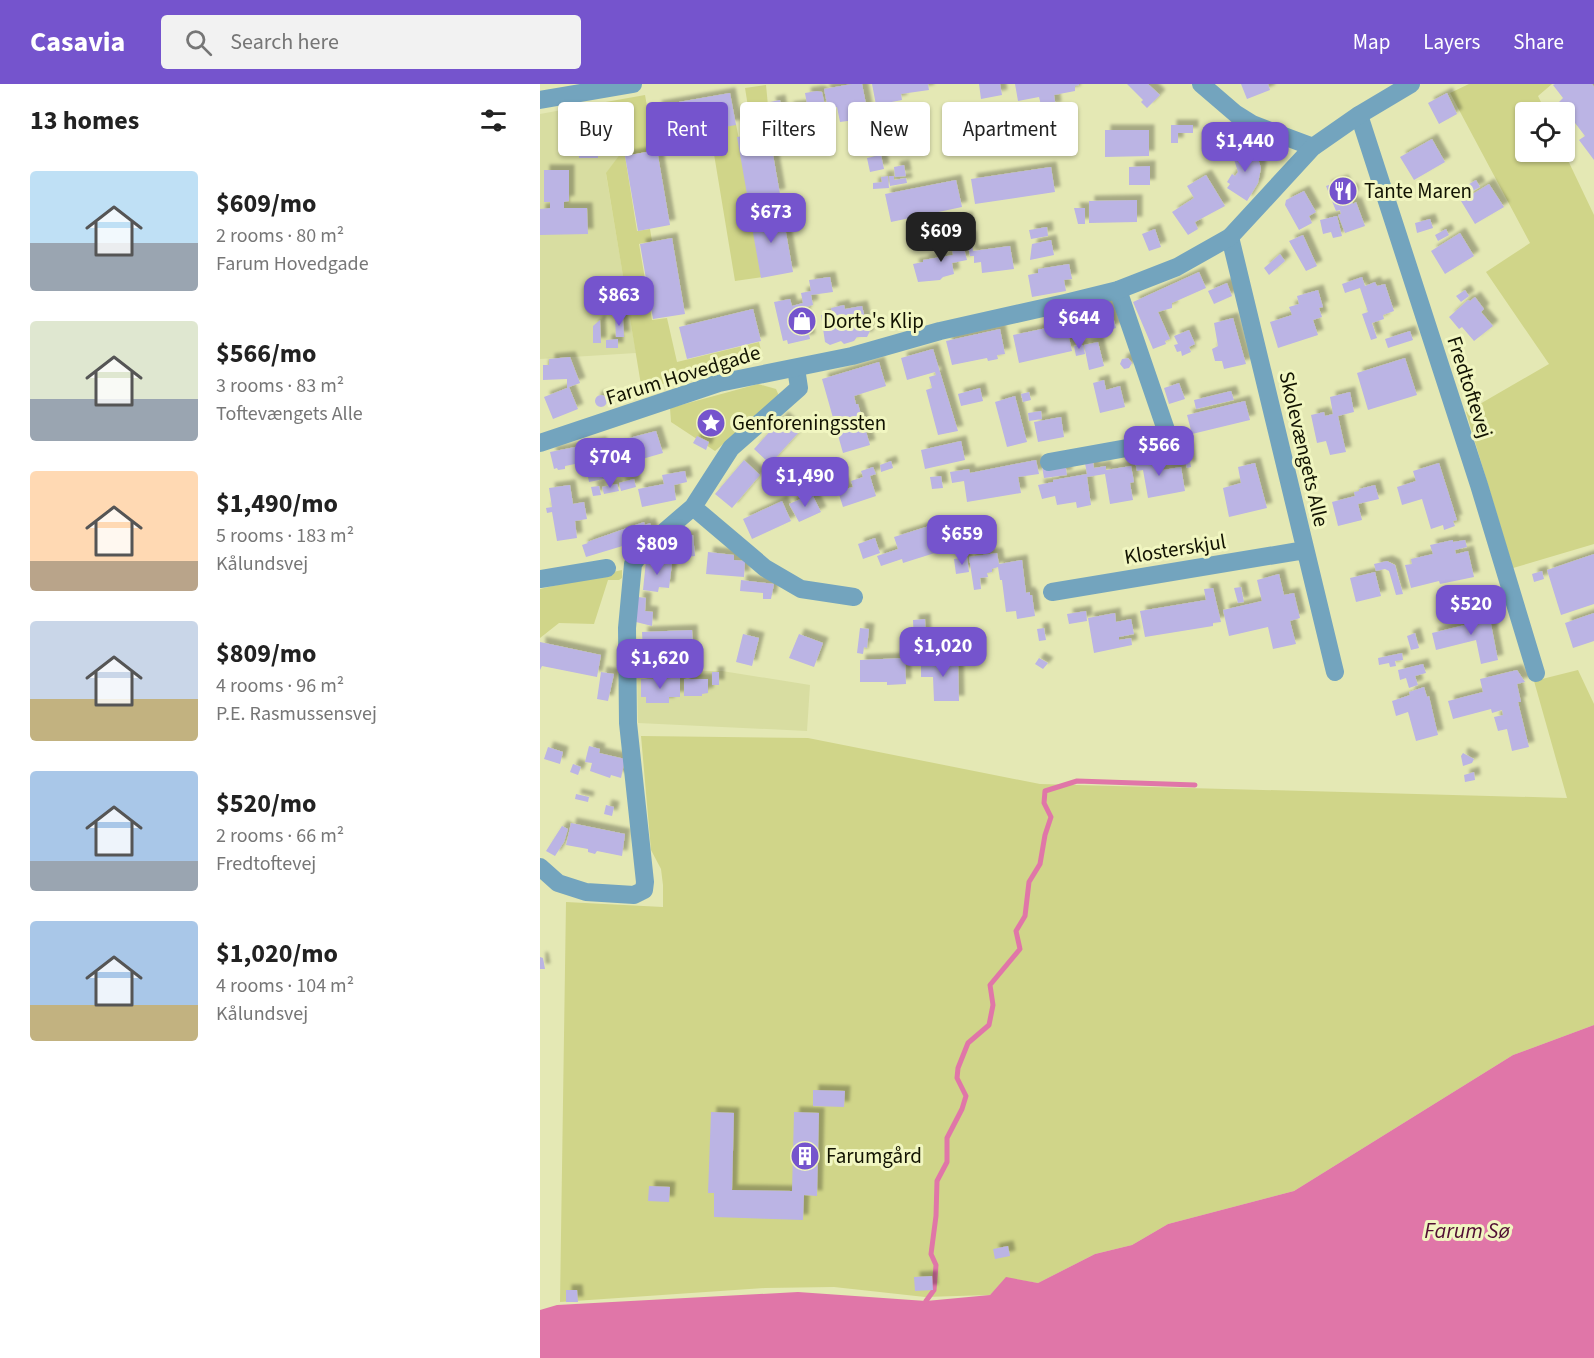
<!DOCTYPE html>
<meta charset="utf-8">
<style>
:root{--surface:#fff;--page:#f2f2f2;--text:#222;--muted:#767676;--accent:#7554cd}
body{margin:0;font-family:"Source Sans 3",sans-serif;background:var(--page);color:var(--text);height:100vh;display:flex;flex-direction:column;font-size:22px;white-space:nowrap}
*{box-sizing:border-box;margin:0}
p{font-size:20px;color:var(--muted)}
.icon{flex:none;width:33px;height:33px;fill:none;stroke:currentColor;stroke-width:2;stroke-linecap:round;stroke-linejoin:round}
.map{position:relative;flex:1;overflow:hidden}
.panel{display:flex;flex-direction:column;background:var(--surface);width:540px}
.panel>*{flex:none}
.top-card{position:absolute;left:18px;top:18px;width:570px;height:54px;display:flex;gap:12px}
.controls{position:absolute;left:975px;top:18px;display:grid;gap:12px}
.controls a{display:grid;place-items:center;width:60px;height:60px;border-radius:6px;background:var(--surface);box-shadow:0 2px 4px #0004;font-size:30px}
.price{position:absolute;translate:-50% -51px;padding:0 14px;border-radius:12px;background:var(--accent);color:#fff;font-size:20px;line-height:39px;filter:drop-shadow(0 2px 3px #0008)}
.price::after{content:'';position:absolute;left:50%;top:36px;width:18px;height:14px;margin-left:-9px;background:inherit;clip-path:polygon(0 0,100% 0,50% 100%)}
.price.current{background:#222;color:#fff}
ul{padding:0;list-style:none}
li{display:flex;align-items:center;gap:18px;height:150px;padding:0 30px}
li span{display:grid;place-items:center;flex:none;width:168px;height:120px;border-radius:6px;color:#555}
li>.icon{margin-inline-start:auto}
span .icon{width:72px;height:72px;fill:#fffc;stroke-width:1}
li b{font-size:26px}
h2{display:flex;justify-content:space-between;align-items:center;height:72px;padding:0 30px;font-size:26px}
.chip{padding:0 21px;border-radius:6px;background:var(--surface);box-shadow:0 2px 4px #0004;font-size:21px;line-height:54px}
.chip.current{background:var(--accent);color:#fff}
header{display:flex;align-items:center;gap:36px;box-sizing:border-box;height:84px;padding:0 30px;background:var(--accent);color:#fff}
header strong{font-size:28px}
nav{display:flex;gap:33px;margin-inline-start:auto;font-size:21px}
.search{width:420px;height:54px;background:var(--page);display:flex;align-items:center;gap:15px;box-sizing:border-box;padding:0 21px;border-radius:6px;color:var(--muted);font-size:22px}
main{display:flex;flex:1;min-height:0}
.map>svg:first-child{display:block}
.built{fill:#d8dda1}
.green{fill:#d0d589}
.water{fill:#e076a8}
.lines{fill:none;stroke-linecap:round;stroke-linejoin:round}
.stream{stroke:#e076a8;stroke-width:5}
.building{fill:#bbb4e4;filter:url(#shadow)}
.minor{stroke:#73a4be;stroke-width:18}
.tertiary{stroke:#73a4be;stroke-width:18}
.labels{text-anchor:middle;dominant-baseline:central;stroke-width:6;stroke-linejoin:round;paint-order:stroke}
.poi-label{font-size:21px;fill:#121302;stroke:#f1f6c1;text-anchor:start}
.street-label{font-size:21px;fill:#121302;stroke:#f1f6c1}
.water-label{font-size:22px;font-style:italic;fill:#510f33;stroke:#f1f6c1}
</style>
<header>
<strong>Casavia</strong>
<div class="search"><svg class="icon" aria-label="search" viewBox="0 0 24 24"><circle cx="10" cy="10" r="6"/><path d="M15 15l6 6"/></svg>Search here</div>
<nav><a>Map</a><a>Layers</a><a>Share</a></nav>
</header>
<main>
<section class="panel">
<h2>13 homes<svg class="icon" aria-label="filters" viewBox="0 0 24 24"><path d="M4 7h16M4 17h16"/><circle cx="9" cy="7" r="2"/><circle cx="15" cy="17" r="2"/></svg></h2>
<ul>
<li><span style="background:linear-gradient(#bfe0f5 60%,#9aa5b1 0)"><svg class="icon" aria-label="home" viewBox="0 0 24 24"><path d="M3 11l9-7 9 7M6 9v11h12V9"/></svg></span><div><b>$609/mo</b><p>2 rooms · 80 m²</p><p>Farum Hovedgade</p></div></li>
<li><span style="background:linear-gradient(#dfe7d0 65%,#9aa5b1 0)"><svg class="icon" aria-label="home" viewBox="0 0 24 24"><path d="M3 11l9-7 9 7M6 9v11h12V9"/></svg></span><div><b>$566/mo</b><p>3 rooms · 83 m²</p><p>Toftevængets Alle</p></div></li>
<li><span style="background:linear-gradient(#ffd9b3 75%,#b9a48a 0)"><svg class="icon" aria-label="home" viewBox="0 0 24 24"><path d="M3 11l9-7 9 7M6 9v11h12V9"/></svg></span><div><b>$1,490/mo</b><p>5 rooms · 183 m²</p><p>Kålundsvej</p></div></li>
<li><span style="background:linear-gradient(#c9d6e8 65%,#c2b280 0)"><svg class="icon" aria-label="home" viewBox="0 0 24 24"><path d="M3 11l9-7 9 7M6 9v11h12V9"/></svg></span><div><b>$809/mo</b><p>4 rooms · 96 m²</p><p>P.E. Rasmussensvej</p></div></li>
<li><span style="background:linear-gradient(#a9c7e8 75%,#9aa5b1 0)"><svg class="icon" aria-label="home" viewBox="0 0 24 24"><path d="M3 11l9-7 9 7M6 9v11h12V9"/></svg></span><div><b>$520/mo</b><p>2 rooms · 66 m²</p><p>Fredtoftevej</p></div></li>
<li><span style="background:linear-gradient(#a9c7e8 70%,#c2b280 0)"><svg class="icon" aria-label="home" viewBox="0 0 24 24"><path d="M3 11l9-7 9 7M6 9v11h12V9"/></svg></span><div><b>$1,020/mo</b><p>4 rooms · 104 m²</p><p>Kålundsvej</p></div></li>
</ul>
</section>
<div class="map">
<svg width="1054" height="1274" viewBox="0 0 1054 1274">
<defs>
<filter id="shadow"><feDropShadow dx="5.5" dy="-5.5" stdDeviation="1.5" flood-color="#0004"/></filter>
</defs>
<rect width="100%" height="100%" fill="#e4e8b4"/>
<path class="built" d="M60,19L82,45L81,71L66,90L96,269L0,275V30Z
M97,587H182L270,601L267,647L98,639Z"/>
<path class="green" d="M929,0H1012L998,12L1006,28H986V68H1024L1054,131V460L973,484L926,328L1009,280L946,188L990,159L910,9Z
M226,1L229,32L210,35L205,4Z
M105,11L115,66L85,72L97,147L110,145L112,157L99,160L112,236L127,234L137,278L219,258L223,274L141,294L102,307L66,89L81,69L80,44L60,19Z
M196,40L210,113L223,112L226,127L211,130L223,193L195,197L172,58L123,65L120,53Z
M218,300L236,305L239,312L175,367L131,338L130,324Z
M82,486V494L79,496H68L54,540L19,539L0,554V505Z
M1038,586L1054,620V941L973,971L754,1107L628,1140L592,1161L555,1170L498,1199L466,1194L450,1211L385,1213L294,1203L225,1204L20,1218L26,818L123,823V801L121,785L111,766L101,652L268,654L500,700L1027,714L994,597Z"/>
<path class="water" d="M1054,941V1274H0V1226L17,1221L258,1208L386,1217L450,1211L466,1193L498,1199L555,1170L592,1161L628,1140L754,1107L973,971Z"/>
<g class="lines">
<path class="stream" d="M386,1217L394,1206L396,1181L391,1170L396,1132L397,1097L407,1078V1054L422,1025L426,1012L417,994L418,984L428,959L449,941L453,921L450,901L480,865L476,847L485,832L489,798L500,780L505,751L511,733L504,719L505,707L537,697L655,701"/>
</g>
<path class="building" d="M312,0H322L327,25L314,28L315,36L300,38L297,23L288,25L284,5Z
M332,0H388L389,6L361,10L362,16L336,21Z
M439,0H460L462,11L441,15Z
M475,0H539V1L535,2V7L514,11L516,23L502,25L499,13L478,17Z
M587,0H608L620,11L607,24L601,18L603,16Z
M701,0H728L730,6L707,15Z
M1015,0H1052L1054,3V76L1039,56L1045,52L1019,18L1023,14L1013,1Z
M277,7L282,8L285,22L279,23L281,34L270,37L265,9Z
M190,9L196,41L122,54L116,22Z
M907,9L917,30L899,40L888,19Z
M240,16L243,35L234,37L230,18Z
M264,21L266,31L250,34L248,23Z
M81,31L82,39L74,40L75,67H63V64H58V74H39L38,58L63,57L62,39H73V32Z
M631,41H653V49H638V59H631Z
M685,43L696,51L694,66L682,65Z
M565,46H609V72L565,73Z
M229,48L240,110L208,116L197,53Z
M892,55L905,78L874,96L860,73Z
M714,62L721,84L718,99L707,117L687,104L690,100L687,98L692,90L695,92L698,88L692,69Z
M117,66L130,141L98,147L85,72Z
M341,71L344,85L330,88L327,74Z
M364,81L366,92L355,93L354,83Z
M610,82V101H589V83Z
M511,83L515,108L435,120L431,95Z
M4,86H29V117L24,118V124H47L48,150L0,151V125L10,124V118H4Z
M666,91L685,122L655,138L658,145L648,151L632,128L654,114L647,102Z
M348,92L349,104L333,105V99L342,98L341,93Z
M349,92H354V96L366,94L367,99L350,102Z
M416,96L422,123L351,138L345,110Z
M803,96L807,106L812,104L814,111L810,112L813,120L816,118L825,142L805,149L798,131L801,130L800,126L796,127L786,102Z
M936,96L940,103L929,109L926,102Z
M949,100L964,123L935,140L921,117Z
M764,107L776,128L769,132L772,139L759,146L745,121L746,116Z
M597,116V138L549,139V117Z
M534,124H545V140H538Z
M242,126L253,188L221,194L210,132Z
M797,132L802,152L793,154L791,148L783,150L780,136Z
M427,133L429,142L418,145L416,136Z
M890,135L893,144L877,149L875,139Z
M507,143L508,152L491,155L489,146Z
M615,145L621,163L609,167L602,150Z
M906,145L909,151L898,157L895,151Z
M920,149L934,172L905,190L891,167Z
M763,151L777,182L766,187L749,157Z
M421,152L427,176L412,179L414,190L403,193L400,196L378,198L373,180L383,178V176L413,171L410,154Z
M431,152L433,167L470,162L474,185L442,189L441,178L434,179V172H430L426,153Z
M132,154L145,230L113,235L100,160Z
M511,156L514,171L490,176L492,160Z
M740,170L745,177L729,191L724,184Z
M529,180L532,195L524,196L526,207L492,213L488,191L498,189V185Z
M659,188L666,204L632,219V224L618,228L630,255L625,257L626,260L613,265L593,218Z
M290,193L293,208L271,211L273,221L266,223L267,227L264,228L270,255L248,260L247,256L243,257L234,218L250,215L252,222L263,219L261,209L271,207L269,196Z
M822,193L825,202L835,198L837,202L845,200L854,227L843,231L844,235L832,239L837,254L831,256L822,230L828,228L820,204L805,209L802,200Z
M687,199L692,212L674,220L668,207Z
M778,206L783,223L779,224L782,233L773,236L778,251L738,264L730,238L752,231L749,223L759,220L757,212Z
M925,206L929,212L921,218L916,212Z
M935,213L944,225L941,228L953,242L934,257L922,243L919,245L909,233L928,216L930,217Z
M569,218L576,244L543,254L535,228Z
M304,221L305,225L322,222L328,246L330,247L327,253H317L314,257L304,260L301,257L290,261L285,258L281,231L292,229L291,224Z
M213,225L221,257L147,275L139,243Z
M75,234H83L84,253H76Z
M693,234L706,280L684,285L682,277H675L672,265L678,262L674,239Z
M60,236L61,259H53V242Z
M526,240L532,267L479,279L473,251Z
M460,245L465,270L457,271L458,275L448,277L447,274L412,281L406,257Z
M649,246L655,260L649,263L651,268L642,272L641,267L637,268L634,261L638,260L634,252Z
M870,247L873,256L848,264L845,255Z
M78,255V264H66V256Z
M558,258L564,282L549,286L544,261Z
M543,261L545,270L536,272L534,262Z
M393,265L418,347L398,351L386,306L392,304L389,293L396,291L395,288L367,296L361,274Z
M30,273L40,299L29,303L38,325L13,335L4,313L27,304V295L3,296V281H9V275Z
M588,274L592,279L589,284L584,285L580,280L582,275Z
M865,274L877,311L828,326L817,289Z
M339,278L346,302L314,312L316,320H318L330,361L303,369L282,295Z
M564,296L566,306L580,302L585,323L560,329L553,299Z
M639,299L645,315L629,320L624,304Z
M440,304L443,317L421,322L418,310Z
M691,307L694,316L656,325L654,316Z
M489,308L491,316L483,318L481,310Z
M810,308L814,328L798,332L806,368L790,371L786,357L777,359L771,331L784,328L785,332L793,330L790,313Z
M55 317a6 6 0 1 1 12 0a6 6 0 1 1-12 0Z
M475,312L487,358L467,363L455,318Z
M705,317L710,336L652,350L647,331Z
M501,327L502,335L489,337L488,329Z
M243,333L259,348L230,380L214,365Z
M521,333L524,353L498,358L494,338Z
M116,347L123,369L92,378L91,375L74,380L70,364L86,360L85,355Z
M157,352L169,358L166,366L153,359Z
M421,357L425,376L385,385L381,366Z
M61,358L69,394L49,398L45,378L25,382V385L18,386L17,384L14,385L10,368Z
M648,364L651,383L647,384L645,376L638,378L636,366Z
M614,369L617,387L641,383L645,407L608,414L603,386L597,387L594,373Z
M552,372L554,384L566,382V386L591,382L594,398L590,399L593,416L570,420L565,390L547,393L551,421L537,424L536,418L517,421L515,412L502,415L498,401L513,398V396L547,390L545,379Z
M204,376L220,391L192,424L175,410Z
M496,376L499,390L478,393L481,409L427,418L424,397L412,399L410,388L429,385L430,389Z
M351,377L353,384L341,388L340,381Z
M525,378L527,391L504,394L502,382Z
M715,379L727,424L689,433L683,404L701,399L698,383Z
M899,379L917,436L913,437L915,442L904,446L903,441L891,445L882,415L862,421L857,403L876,397L873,387Z
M333,383L336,390L330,392L336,412L303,423L296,401L303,398L305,405L313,403L311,397L323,393L321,387Z
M145,387L147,398L134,401L136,416L102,423L98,405L124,400L122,391Z
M401,392L403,404L392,405L390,393Z
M94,395L96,403L81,407L79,399Z
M77,400L79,407L64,410L62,403Z
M30,401L33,420L44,418L47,435L35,437L37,454L17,457L12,428L7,429L6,424L12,423L9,404Z
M835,401L839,415L818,420L822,436L798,442L792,418L815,412L814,408L819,407V405Z
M59,402L61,411L53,412L51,403Z
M272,410L281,428L259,438L249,420Z
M242,417L251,437L212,455L203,435Z
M104,438L105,441L110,439L113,449L109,454L46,473L42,461L48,459L47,458Z
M389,442L398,468L363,479L362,475L341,482L337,472L358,465L354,453Z
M153,451L155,472L131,475L128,454Z
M335,454L340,469L323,475L318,460Z
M913,456V458L925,456L927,463L915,466L916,470L928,467L934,493L900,500L899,497L871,504L865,481L872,480L871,475L893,470L890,461Z
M168,468L194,471V476L205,477L204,493L166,490Z
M457,469L459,480L482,476L486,509L490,508V511H492L495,532L477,535L476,527L466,528L462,496H460L458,483L452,485V488L447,489L448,493L440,494L441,505L434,506L429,473Z
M1054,470V520L1021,531L1007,486Z
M427,473L429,488L416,490L414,475Z
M106,477L132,479L129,504L119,503L118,508L103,506Z
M847,477L855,481L863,510L856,511L849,487L845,485L836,487L834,480Z
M1002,487L1004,495L994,498L992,490Z
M835,488L841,512L816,518L810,494Z
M739,490L744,511L754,509L760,534L750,537L756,560L733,565L728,543L689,552L683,526L722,517L717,496Z
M201,496L234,500L231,515H223V509L200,507Z
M701,503L704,518L698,519L694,504Z
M673,504L681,538L673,539V542L605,553L600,527L666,516L664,505Z
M98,513L106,514L105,527L113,528L112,542L96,538Z
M945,525L948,536L950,535L958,576L941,580L936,556L896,566L892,549L929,540L926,530Z
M546,527L547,537L529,540L527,530Z
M575,529L576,538L591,535L594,550L579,553V556L591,554L592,561L554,569L548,534Z
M1054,529V557L1033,564L1025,539Z
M385,535L386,559H374L373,536Z
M320,544L329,545L327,564L324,563L323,570L317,569Z
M504,544L506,556L499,557L497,545Z
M152,546L153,565L103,567L102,548Z
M875,549L879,564L871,566L867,552Z
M203,550L219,554L212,582L196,578Z
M259,550L283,559L274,583L249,574Z
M0,558L61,571L57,593L2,582L0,586Z
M862,569L863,576L855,577L856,582L850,583L849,579L839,581L838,574Z
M365,574L366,600L347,601V598H320V576Z
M418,574L419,617H394L393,593H381V575Z
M499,574L508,579L503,585L495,580Z
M134,575L135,588L103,589V576Z
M883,580L886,589L875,592L878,601L869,604L866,594L860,596L858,586Z
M977,586L985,598L977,600L981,618H978L989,663L972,667L967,645L958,647L954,633L963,631L962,626L952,629L951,625L913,635L908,617L943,608L940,595Z
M61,588L74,590L68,617L57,615Z
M172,588H179V601H172Z
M140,594V613H129V619H106V613H101V595Z
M144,595H168V609L162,610V612H144Z
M884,603L887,613L889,612L898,651L876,657L868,628L856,632L852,617L870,611L869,608Z
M49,662L60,665L59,669L85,675L81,694L71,691L70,694L50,687L52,679L45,678Z
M8,663L23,668L20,680L4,675Z
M923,669L934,675L932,679L923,682L921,672Z
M33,680L41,683L38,691L30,688Z
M934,688L935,696L925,698L924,691Z
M36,710L49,713L48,718L35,715Z
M66,721L74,723L72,732L64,730Z
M31,739L85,750L82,772L57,767L55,770L48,768V765L26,761Z
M22,742L28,745L24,758L15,772L6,767Z
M0,873L3,874L5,885H0Z
M273,1006L305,1007L304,1023L273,1022Z
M171,1028L194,1029L192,1106L252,1107L254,1028L279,1029L277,1112L264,1111L263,1136L174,1133V1109H168Z
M109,1102L130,1103L129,1118L108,1117Z
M468,1162L470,1172L455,1175L453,1165Z
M392,1192L393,1206L375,1207L374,1193Z
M26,1206H37L38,1218H26Z"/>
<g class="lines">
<path class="minor" d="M661,0L696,30L712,40L773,63
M0,16L93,0
M819,31L939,401L996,589
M690,153L795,588
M509,378L620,358L626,346L578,206
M153,423L225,484L261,505L314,513
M0,495L67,484
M512,508L765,466
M0,783L18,799L46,808L94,811L104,806L105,798L88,639L87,544L93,480L103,466L153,423L191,364L259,304L256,284"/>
<path class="tertiary" d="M0,359L179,299L312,272L400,247L525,219L578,206L637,183L690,153L773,63L819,31L871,0"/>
</g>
<defs>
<g id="restaurant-disc" transform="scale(1.5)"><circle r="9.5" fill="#7554cd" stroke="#f1f6c1"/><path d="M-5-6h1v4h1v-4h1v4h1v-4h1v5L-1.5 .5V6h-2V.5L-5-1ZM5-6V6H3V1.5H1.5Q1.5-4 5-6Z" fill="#fff"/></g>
<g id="shop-disc" transform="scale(1.5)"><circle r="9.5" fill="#7554cd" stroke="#f1f6c1"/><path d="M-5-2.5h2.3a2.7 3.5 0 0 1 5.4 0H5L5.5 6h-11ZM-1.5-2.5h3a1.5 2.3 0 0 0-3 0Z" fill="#fff"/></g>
<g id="sight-disc" transform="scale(1.5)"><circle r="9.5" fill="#7554cd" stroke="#f1f6c1"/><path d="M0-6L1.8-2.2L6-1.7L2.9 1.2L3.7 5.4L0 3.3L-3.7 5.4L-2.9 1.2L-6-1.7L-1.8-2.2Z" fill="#fff"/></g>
<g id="building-disc" transform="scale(1.5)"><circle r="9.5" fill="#7554cd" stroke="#f1f6c1"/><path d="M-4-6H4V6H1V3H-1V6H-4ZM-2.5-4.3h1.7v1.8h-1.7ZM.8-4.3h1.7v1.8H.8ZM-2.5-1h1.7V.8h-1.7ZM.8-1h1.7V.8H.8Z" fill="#fff"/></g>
</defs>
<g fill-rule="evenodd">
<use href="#restaurant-disc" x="803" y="107"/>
<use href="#shop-disc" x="262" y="237"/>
<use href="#sight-disc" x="171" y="339"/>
<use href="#building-disc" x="265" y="1072"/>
</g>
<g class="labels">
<g class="poi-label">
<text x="824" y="107">Tante Maren</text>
<text x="283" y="237">Dorte's Klip</text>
<text x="192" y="339">Genforeningssten</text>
<text x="286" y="1072">Farumgård</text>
</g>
<g class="street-label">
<text transform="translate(143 291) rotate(-17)">Farum Hovedgade</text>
<text transform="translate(930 303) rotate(72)">Fredtoftevej</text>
<text transform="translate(764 365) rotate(77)">Skolevængets Alle</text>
<text transform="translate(635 465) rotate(-9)">Klosterskjul</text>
</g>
<g class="water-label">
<text x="927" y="1147">Farum Sø</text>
</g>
</g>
</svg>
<div class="controls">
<a><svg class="icon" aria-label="locate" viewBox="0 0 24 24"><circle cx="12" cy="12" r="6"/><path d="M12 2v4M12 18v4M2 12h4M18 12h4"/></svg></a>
</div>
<b class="price" style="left:705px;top:89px">$1,440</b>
<b class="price" style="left:231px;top:160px">$673</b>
<b class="price current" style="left:401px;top:179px">$609</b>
<b class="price" style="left:79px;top:243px">$863</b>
<b class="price" style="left:539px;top:266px">$644</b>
<b class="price" style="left:619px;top:393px">$566</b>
<b class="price" style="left:70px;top:405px">$704</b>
<b class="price" style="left:265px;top:424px">$1,490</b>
<b class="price" style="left:422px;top:482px">$659</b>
<b class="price" style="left:117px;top:492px">$809</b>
<b class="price" style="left:931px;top:552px">$520</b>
<b class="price" style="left:403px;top:594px">$1,020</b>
<b class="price" style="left:120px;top:606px">$1,620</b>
<div class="top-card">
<a class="chip">Buy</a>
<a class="chip current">Rent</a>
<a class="chip">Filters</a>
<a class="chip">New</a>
<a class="chip">Apartment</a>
</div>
</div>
</main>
